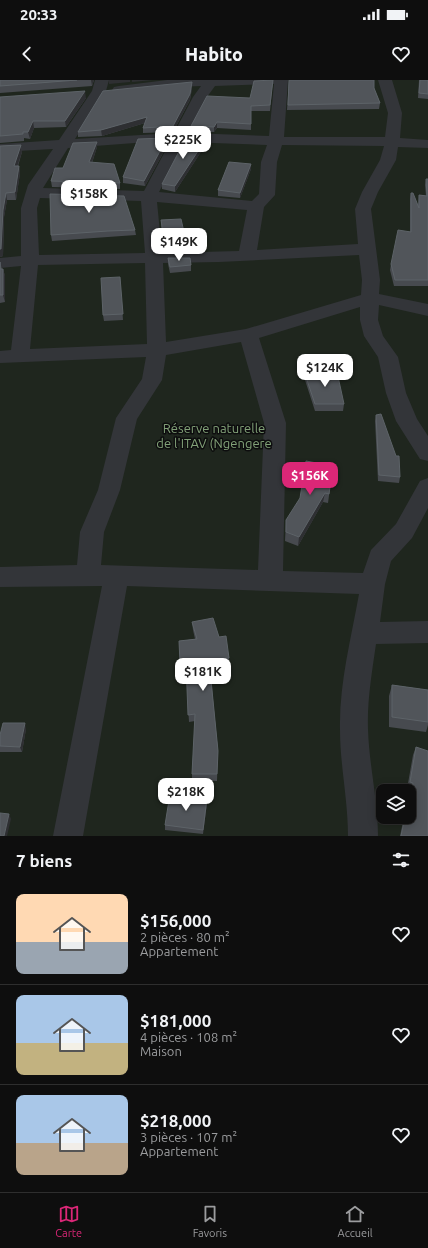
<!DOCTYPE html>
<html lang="fr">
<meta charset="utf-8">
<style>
:root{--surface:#0e0e0e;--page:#171717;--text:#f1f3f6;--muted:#9b9c9e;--line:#2e2e2e;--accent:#db2777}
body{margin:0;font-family:Ubuntu,sans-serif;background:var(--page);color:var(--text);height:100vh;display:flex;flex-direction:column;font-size:15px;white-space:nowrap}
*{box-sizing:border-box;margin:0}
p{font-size:13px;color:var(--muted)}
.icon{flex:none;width:22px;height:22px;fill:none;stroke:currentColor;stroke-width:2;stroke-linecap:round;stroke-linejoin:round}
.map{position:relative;height:756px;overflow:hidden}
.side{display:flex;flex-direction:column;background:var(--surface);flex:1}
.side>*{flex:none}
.fabs{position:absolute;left:376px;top:704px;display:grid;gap:8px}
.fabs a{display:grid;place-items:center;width:40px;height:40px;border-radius:8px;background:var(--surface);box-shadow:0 2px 10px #0003,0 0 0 1px var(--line);font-size:20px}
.price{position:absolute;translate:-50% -34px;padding:0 9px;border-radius:8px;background:#fff;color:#222;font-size:13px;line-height:26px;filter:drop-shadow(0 1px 2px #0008)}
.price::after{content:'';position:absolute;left:50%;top:24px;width:12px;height:9px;margin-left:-6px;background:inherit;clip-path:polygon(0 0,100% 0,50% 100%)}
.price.active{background:var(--accent);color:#fff}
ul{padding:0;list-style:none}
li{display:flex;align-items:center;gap:12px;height:100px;padding:0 16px}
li+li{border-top:1px solid var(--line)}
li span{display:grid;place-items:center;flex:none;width:112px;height:80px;border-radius:8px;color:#555}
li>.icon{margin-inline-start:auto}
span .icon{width:48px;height:48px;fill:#fffc;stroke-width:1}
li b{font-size:17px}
h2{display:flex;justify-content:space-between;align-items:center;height:48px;padding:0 16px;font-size:17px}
.status{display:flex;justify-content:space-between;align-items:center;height:28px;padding:0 20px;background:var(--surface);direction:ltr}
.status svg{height:11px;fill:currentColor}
header{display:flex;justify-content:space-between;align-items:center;height:52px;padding:0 16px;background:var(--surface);font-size:18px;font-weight:800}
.menu{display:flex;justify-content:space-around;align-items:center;height:56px;border-top:1px solid var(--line);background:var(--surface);font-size:11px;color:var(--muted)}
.menu a{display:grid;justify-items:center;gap:2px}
.menu .active{color:var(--accent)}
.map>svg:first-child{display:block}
.green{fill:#1f261e;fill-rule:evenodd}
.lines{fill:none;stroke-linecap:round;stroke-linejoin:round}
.minor{fill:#333539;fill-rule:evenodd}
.wall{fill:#474a4f}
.shaded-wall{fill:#2e2f32}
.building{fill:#51555a;stroke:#5d6368}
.labels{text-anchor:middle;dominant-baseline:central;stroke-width:3;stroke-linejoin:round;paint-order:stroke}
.park-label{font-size:13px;fill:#82a178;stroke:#0d0d0e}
</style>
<div class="status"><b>20:33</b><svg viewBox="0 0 49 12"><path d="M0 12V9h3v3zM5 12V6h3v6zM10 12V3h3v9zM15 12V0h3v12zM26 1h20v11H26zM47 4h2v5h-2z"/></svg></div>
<header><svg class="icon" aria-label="back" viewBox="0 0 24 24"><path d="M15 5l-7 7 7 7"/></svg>Habito<svg class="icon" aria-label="heart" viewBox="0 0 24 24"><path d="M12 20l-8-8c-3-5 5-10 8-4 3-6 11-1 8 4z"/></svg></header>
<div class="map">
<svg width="428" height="756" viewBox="0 0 428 756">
<rect width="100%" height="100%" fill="#121213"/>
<path class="green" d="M0,0H428V756H0ZM383,711H409V737H383Z"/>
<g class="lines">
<path class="minor" d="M95,0H109L106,11L75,59L174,53L193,17L201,6L176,7L119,14L114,13L112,10L114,7L119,6L167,0H288L284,57H385L388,33L378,0H392L402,33L400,58L428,60V68L398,67L396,80L378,112L371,129L380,200L379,214L428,224V236L379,225L378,240L383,256L398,277L406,313L417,339L428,356V381L420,379L396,341L386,313L378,277L364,256L360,240V227L259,258L286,343L283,491L363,493L371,470L396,444L420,401L428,398V428L412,458L391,481L385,504L380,542L428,541V563L376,564C372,592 367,621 368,649C369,685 378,720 378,756H348C348,720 340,685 340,650C339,604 351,559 359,514L127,506L83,756H53L102,506L0,507V487L77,485L80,452L98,410L116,338L142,299L146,277L0,283V271L11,270L21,186L0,188V178L21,176V128L28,105L53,69L0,72V64L59,60L92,11ZM274,4L269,56L189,53L207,17L215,6ZM148,62H170L144,111L43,108L68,68ZM185,62L267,65L261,82L259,114L252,121L159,112ZM282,65L384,66L380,80L362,112L355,129L358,164L257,170L264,127L275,115L277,82ZM40,118L141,121L145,173L39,175L37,128ZM157,122L247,130L239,171L162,173ZM359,175L362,200L361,215L246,249L166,262L163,183L219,182ZM145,183L147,264L30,269L38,185ZM241,262L264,343L258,490L101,485L104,452L120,410L137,339L162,300L166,275Z"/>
</g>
<path class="wall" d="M0,0H94L92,6L0,13Z
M273,0L270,31H251V50L217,48L214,52H191V46L250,18Z
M289,0L374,8L380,23L379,29L287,30Z
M419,0H428V19L418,18Z
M192,2V8L190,20L173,52L143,53V48L145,43L102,56L78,57V52Z
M0,17L86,18L66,47L34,48L30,59L24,58V61L0,63Z
M167,58L168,64L145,106L123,103V97Z
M206,59V64L175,112L162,109V104Z
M97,62V67L92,83L120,103V109L52,107L51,101L63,88Z
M21,65L22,72L18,86H19L20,93L16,120H7L4,137L3,176L0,177V66Z
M251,84V89L240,118L218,116V110Z
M426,99H428V206H394L390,190L391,184L410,152V119L411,113L418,126L419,115L426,116L425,105Z
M50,114L135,150L136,155L52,161L51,155Z
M161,140L187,165V171H165L161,146Z
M168,178L191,185V191L170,193L168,184Z
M0,182L2,189H3L5,196V222L0,223Z
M120,197L123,240L104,241L103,235Z
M305,294L344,324L343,331H315L305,300Z
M376,335L400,397L399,403L378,401L375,341Z
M333,386L328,423L323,422L298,466L285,461L286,440Z
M192,542L219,557L229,578V585L210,587L218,671L217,701L192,700V694L195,641L189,642L186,590H181L179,561L195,559L193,550Z
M392,605L428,610V645L426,652L389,647V616Z
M26,649L22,672H0V655Z
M416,667L428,756H400L404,737H409V716L410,710L407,709L413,675Z
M207,723L203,754L165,750V745Z"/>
<path class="shaded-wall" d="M91,0H94L92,6Z
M109,0H130V2L109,4Z
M132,0H153L132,2Z
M192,2V8L190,20L173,52V46Z
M85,11L86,18L66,47L65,41Z
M147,37L148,42L102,56L101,50Z
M33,41L34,48L30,59L28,52Z
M217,42V48L214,52V47Z
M167,58L168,64L145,106L144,101Z
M206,59V64L175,112V106Z
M97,62V67L90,88L89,82Z
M21,65L22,72L15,93L14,86Z
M251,84V89L240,118V113Z
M19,86L20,93L16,120L15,112Z
M6,113L7,120L4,137L3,176L0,177V169L3,130Z
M3,189L5,196V222L3,215Z
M325,413L323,422L298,466L299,457Z
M25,643L26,649L22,672L20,667Z
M207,718V723L203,754V750Z
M9,734L11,739L7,756H4Z"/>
<path class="building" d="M0,0H77L0,6Z
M273,0L270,25L251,26V44L217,42L214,47L191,46L207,16L250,18L254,1Z
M289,0H374V8L380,23L288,25Z
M420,0H428V14L419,13Z
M192,2L190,14L173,46L143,48L147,37L101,50L78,52L103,11Z
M85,11L65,41H33L28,52H23V54L0,56V17Z
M167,58L144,101L123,97L138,59Z
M186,58L206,59L175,106L162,104Z
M97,62L89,82L114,84L120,103L51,101L55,88H63L73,63Z
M21,65L14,86H19L15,112L6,113L3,130L1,169H0V66Z
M229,82L251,84L240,113L218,110Z
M426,99H428V200H395L391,184L398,150L411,152V113H413L419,128V115L427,116Z
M50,114L124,116L135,150L108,151L51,155Z
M181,139L187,165H165L161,140Z
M168,178H190L191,185L170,187Z
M0,182V189H3V215H0Z
M120,197L123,234L103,235L101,198Z
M337,292L344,324H315L305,294Z
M381,334L396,376H399L400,397L379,395L376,335Z
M306,381L333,386L329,414L325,413L299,457L286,452V440L300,418Z
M213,538L219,557L226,556L229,578L209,580L218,671L217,694H192L195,634L188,635L186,582L180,583L179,561L197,559L192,542Z
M392,605L428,610V642L392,637Z
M3,643H25L20,667L0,666V655Z
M416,667L428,671V756H401L405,737H409V721L413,703L410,702Z
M170,714L207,718L203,750L165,745Z
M0,733L9,734L4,756H0Z"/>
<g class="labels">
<g class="park-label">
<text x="214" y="348">Réserve naturelle<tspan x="214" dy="15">de l'ITAV (Ngengere</tspan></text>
</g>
</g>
</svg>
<div class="fabs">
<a><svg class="icon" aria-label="layers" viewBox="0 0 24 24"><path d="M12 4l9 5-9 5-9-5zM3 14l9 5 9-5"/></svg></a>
</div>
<b class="price" style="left:183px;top:80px">$225K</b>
<b class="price" style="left:89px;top:134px">$158K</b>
<b class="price" style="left:179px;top:182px">$149K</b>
<b class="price" style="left:325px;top:308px">$124K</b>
<b class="price active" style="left:310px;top:416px">$156K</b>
<b class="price" style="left:203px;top:612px">$181K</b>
<b class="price" style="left:186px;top:732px">$218K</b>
</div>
<section class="side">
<h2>7 biens<svg class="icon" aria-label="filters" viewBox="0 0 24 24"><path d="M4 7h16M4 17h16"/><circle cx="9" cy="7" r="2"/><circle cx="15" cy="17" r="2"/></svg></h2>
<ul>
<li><span style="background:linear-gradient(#ffd9b3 60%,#9aa5b1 0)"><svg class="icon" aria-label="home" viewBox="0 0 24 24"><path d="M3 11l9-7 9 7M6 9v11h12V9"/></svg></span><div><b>$156,000</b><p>2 pièces · 80 m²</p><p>Appartement</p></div><svg class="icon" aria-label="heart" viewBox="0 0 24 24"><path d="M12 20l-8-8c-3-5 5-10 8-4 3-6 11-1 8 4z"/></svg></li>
<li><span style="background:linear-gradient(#a9c7e8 60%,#c2b280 0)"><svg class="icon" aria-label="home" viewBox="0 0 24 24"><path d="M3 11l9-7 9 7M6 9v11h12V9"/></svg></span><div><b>$181,000</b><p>4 pièces · 108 m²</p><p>Maison</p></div><svg class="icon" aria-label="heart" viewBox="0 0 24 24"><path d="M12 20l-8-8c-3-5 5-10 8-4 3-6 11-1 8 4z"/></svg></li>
<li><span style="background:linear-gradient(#a9c7e8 60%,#b9a48a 0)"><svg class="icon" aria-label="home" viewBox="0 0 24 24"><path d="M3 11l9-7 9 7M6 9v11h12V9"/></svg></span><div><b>$218,000</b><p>3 pièces · 107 m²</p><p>Appartement</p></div><svg class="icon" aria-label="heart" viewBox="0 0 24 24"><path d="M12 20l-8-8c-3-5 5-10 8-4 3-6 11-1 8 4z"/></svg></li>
</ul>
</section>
<nav class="menu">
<a class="active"><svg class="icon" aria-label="map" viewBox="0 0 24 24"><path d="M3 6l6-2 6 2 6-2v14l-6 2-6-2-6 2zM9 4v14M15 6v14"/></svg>Carte</a>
<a><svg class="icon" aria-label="saved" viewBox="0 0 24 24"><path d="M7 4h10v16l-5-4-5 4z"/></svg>Favoris</a>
<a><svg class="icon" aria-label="home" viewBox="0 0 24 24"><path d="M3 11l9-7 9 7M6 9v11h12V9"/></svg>Accueil</a>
</nav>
